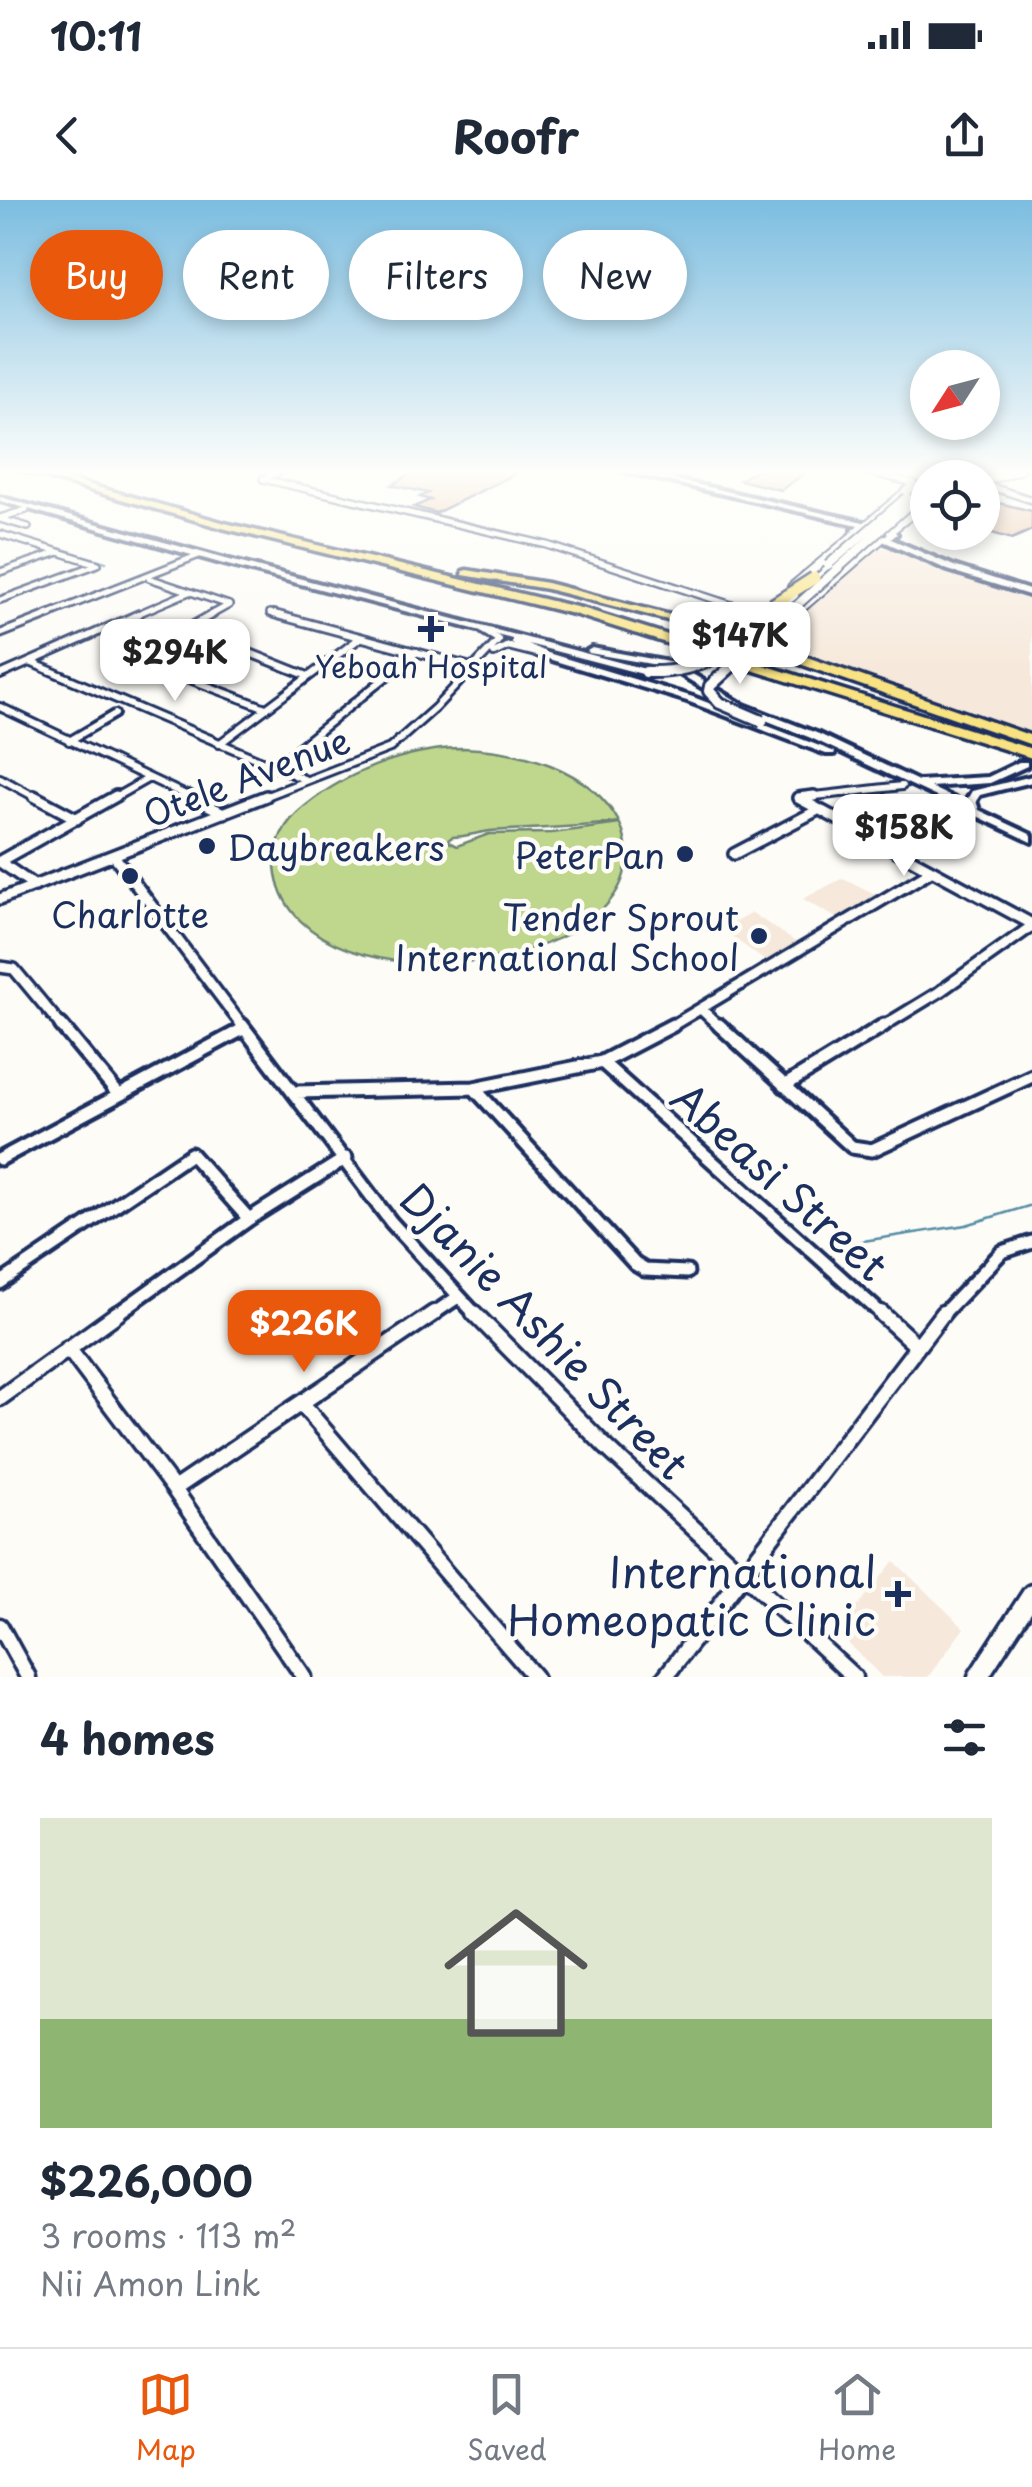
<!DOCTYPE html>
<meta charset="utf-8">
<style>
:root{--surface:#fff;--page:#f2f2f3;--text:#1f2937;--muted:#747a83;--line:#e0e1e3;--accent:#ea580c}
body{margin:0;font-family:"Playpen Sans",sans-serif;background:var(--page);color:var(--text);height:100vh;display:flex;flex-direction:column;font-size:38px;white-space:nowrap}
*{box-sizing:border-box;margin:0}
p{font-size:32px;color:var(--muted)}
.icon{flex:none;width:55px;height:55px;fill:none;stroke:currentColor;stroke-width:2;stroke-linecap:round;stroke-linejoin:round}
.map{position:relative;height:1477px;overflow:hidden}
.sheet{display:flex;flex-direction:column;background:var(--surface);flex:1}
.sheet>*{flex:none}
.hud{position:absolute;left:30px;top:30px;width:972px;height:90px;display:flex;gap:20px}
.needle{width:65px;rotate:234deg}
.controls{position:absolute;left:910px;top:150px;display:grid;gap:20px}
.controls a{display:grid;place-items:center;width:90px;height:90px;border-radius:50%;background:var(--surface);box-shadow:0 5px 15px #0003;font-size:50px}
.price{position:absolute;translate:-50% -85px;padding:0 22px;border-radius:20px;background:#fff;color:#222;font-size:32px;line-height:65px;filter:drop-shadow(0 2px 5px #0008)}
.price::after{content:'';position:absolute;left:50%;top:60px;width:30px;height:22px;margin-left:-15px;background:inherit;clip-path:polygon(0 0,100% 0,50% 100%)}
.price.current{background:var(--accent);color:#fff}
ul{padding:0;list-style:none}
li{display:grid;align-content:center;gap:20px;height:530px;padding:0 40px}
li span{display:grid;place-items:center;height:310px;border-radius:0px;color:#555}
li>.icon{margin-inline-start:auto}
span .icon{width:180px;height:180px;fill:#fffc;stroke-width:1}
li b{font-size:42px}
h2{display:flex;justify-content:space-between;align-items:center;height:120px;padding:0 40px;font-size:42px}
.tag{padding:0 35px;border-radius:45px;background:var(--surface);box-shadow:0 5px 15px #0003;font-size:35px;line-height:90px}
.tag.current{background:var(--accent);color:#fff}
.status{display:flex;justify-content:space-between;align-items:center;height:70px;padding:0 50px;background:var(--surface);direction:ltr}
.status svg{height:28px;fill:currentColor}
header{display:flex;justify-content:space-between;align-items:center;height:130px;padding:0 40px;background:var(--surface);font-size:45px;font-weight:700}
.dock{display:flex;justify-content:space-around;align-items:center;height:140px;border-top:2px solid var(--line);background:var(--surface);font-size:28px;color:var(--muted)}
.dock a{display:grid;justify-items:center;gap:5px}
.dock .current{color:var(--accent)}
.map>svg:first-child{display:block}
.built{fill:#f6e8da}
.green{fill:#bfd78d;stroke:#6d8376;stroke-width:2.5}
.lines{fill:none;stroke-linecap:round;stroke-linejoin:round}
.stream{stroke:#558da5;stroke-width:2.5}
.building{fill:#e7bb97;stroke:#1b2f5e;stroke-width:2.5}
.minor-far4-casing{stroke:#1b2f5e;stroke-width:10}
.minor-far3-casing{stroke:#1b2f5e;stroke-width:12}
.minor-far2-casing{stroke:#1b2f5e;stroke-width:16}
.minor-far1-casing{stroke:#1b2f5e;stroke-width:19}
.minor-casing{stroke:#1b2f5e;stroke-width:21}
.tertiary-far2-casing{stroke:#1b2f5e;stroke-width:12}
.tertiary-far1-casing{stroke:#1b2f5e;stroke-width:15}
.tertiary-casing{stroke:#1b2f5e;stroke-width:25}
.secondary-casing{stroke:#1b2f5e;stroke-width:8}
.motorway-casing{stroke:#1b2f5e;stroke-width:7}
.minor-far4{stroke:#fdfcf7;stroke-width:5}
.minor-far3{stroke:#fdfcf7;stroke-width:6}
.minor-far2{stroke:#fdfcf7;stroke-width:9}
.minor-far1{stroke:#fdfcf7;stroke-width:11}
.minor{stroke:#fdfcf7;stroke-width:14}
.tertiary-far2{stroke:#fdfcf7;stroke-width:8}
.tertiary-far1{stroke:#fdfcf7;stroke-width:9}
.tertiary{stroke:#fdfcf7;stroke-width:18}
.secondary{fill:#fdfcf7;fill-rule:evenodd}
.motorway{fill:#f8e281;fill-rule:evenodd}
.secondary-bridge-far1-casing{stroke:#1b2f5e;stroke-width:12;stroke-linecap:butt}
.secondary-bridge-casing{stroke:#1b2f5e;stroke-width:16;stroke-linecap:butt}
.motorway-bridge-far1-casing{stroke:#1b2f5e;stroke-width:16;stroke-linecap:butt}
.motorway-bridge-casing{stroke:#1b2f5e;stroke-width:20;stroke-linecap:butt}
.secondary-bridge-far1{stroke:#fdfcf7;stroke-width:8}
.secondary-bridge{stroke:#fdfcf7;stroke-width:10}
.motorway-bridge-far1{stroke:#f8e281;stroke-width:11}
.motorway-bridge{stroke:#f8e281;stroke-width:14}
.poi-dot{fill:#1b2f5e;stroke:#fdfcf7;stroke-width:4}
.labels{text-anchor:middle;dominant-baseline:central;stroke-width:9;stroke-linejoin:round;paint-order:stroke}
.far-poi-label{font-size:30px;fill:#1b2f5e;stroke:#fdfcf7}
.street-label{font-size:35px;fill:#1b2f5e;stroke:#fdfcf7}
.poi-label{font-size:35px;fill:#1b2f5e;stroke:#fdfcf7;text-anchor:end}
.near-street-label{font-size:42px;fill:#1b2f5e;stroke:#fdfcf7}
.near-poi-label{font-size:42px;fill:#1b2f5e;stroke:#fdfcf7;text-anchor:end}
</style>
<div class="status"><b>10:11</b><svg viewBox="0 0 49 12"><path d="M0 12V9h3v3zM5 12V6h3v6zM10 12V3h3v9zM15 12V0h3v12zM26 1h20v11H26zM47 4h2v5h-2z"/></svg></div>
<header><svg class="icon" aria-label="back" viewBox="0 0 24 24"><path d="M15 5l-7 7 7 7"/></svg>Roofr<svg class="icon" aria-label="share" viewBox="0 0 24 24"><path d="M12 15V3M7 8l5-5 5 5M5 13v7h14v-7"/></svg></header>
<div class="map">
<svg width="1032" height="1477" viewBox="0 0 1032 1477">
<rect width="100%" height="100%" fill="#fdfcf7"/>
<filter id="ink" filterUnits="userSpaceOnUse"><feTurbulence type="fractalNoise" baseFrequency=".01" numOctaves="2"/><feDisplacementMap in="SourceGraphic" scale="20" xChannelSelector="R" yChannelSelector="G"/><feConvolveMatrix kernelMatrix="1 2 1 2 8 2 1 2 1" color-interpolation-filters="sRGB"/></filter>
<g filter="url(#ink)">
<path class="built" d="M881,348L897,349L1032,396V538L840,474L793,451L787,438V426L795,417Z
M843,678L881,697L842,721L803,699Z
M752,713L797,743L765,761L722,729Z
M894,1361L964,1428L928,1477H882L837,1432Z"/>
<path class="green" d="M463,548C520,550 590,568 619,622C576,628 533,628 490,631C475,633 465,637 452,637L447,641L457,646L489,634L552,633L620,624C682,772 301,823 276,674C272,651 280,629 297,613C340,574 406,548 463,548Z"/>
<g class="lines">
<path class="stream" d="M48,346L106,362
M831,1046L966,1025L1032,1005"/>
</g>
<path class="building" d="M417,270H523L436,313L414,307L430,300L420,297L428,293L392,285Z
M755,270H797L806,272L781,290L740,280Z
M982,299L1032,311V330L1012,339L982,330Z"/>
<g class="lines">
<g class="minor-far4-casing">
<path id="minor-far4" d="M860,270L914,283
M891,271L928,280
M263,279L547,345L753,412
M263,279L282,270
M982,284L1032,300
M0,318L26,310
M0,319L28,327
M0,334L98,364L0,400
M0,372L59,352
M149,378L229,405
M270,413L283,416
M44,416L199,355
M133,416L189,392
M209,416L229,405"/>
</g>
<g class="minor-far3-casing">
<path id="minor-far3" d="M274,414L475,468
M0,434L51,414
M169,439L213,414
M217,440L308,476
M494,453L508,446L540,454
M30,462L306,580
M160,468L266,508
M0,475L139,414
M0,507L194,599
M69,541L115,514
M219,544L360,438
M273,568L417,452
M0,578L39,599
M798,598L902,586
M112,599L149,578
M259,599L390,548L435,508L499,440L484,431"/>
</g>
<g class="minor-far2-casing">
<path id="minor-far2" d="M34,596L77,619
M188,596L224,613
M798,598L1032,724
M798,598L814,596
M734,654L816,611
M115,657L244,828
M0,661L116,596
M0,662L35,686
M0,699L266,596
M0,767L14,769L63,828
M702,810L721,828
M668,828L931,671
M880,828L939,792L1032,726"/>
</g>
<g class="minor-far1-casing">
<path id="minor-far1" d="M61,825L118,894
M242,825L391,1022L477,1116
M719,825L852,947L872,950L1032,876
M602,862L884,1116
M784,886L884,825
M474,888L635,1064L645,1070L687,1072
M295,892L474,888L602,862L673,825
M0,959L243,829
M0,1083L191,954L249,1019
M114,1116L249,1019L346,958
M430,1116L458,1097
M941,1116L1002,1052L1032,1042"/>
</g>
<g class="minor-casing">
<path id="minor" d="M474,1113L605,1246L854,1477
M881,1113L917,1146
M68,1148L174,1289L304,1477
M0,1198L118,1113
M301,1203L535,1477
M174,1289L434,1113
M0,1426L28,1477
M665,1477L943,1113"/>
</g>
<g class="tertiary-far2-casing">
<path id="tertiary-far2" d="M951,278L979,270
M982,282L1019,270
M868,324L913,286
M891,330L928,301
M792,387L858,332
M792,416L881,339"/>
</g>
<g class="tertiary-far1-casing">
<path id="tertiary-far1" d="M786,422L795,414"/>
</g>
<g class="tertiary-casing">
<path id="tertiary" d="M978,1477L1032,1394"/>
</g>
<g class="secondary-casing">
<path id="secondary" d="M619,270H632L868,323L888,325L897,334L891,339L954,366L1032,391V396L948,370L883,341C871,342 861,339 853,330L858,325ZM865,327L883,329L888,334C879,338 870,337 862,330Z
M985,270H996L977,278H965Z
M0,297L226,359L649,470L651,472L646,475L528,444L548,453L693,497L835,552L834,554H826L687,501L542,457L512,443V439L220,363L0,301Z
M592,448L674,463L744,505L819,534L918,581L988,577L1019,562H1027V566L990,583L930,587L966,604V601L972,591L1032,576V582L980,595L976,601L979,610L1032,635V642L811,538L738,509L668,467L589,453L587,451Z"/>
</g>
<g class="motorway-casing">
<path id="motorway" d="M20,270H37L229,324L585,409L1032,549V558L577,415L222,328Z
M467,370L547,383L701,423L695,427L547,389L463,375V371Z
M741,414L751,417L742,427L746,433L766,437L776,432L782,419H790L792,422L786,438L807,457L1032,536V545L797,463L776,442L768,445L737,439L730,427Z"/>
</g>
<use href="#minor-far4" class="minor-far4"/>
<use href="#minor-far3" class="minor-far3"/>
<use href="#minor-far2" class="minor-far2"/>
<use href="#minor-far1" class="minor-far1"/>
<use href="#minor" class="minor"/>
<use href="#tertiary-far2" class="tertiary-far2"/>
<use href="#tertiary-far1" class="tertiary-far1"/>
<use href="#tertiary" class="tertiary"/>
<use href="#secondary" class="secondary"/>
<use href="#motorway" class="motorway"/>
<g class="secondary-bridge-far1-casing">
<path id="secondary-bridge-far1" d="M828,365L907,297
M770,416L794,395
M785,416L916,298L928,293"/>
</g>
<g class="secondary-bridge-casing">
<path id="secondary-bridge" d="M646,472C701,474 734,450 773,414
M762,521L720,503L709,491L710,486L788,414"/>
</g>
<g class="motorway-bridge-far1-casing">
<path id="motorway-bridge-far1" d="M755,416L814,378"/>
</g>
<g class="motorway-bridge-casing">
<path id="motorway-bridge" d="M679,423L721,427L759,414"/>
</g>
<use href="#secondary-bridge-far1" class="secondary-bridge-far1"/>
<use href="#secondary-bridge" class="secondary-bridge"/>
<use href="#motorway-bridge-far1" class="motorway-bridge-far1"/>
<use href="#motorway-bridge" class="motorway-bridge"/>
</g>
</g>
<linearGradient id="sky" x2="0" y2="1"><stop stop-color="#7cbde0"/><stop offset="0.57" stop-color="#fefefb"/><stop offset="1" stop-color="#fefefb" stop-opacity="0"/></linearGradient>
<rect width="1032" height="477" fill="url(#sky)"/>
<g class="poi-dot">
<path d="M426 414h10v10h10v10h-10v10h-10v-10h-10v-10h10z"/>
<circle cx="207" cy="646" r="10"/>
<circle cx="685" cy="654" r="10"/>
<circle cx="130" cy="676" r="10"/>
<circle cx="759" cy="736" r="10"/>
<path d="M893 1379h10v10h10v10h-10v10h-10v-10h-10v-10h10z"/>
</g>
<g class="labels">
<g class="far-poi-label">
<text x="431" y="465">Yeboah Hospital</text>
</g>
<g class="street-label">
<text transform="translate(246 576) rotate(-21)">Otele Avenue</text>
</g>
<g class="poi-label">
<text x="227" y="646" text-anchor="start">Daybreakers</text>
<text x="665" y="654">PeterPan</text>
<text x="130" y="713" text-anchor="middle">Charlotte</text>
<text x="739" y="716">Tender Sprout<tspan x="739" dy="40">International School</tspan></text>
</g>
<g class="near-street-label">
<text transform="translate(781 980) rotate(42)">Abeasi Street</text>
<text transform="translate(546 1130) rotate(46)">Djanie Ashie Street</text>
</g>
<g class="near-poi-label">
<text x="876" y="1370">International<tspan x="876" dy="48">Homeopatic Clinic</tspan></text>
</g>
</g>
</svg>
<div class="controls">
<a><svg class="needle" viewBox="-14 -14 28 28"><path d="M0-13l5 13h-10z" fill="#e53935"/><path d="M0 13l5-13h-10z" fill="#747a83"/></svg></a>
<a><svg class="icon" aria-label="locate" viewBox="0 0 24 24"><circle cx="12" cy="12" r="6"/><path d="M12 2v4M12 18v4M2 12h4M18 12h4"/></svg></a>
</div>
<b class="price" style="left:740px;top:487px">$147K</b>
<b class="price" style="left:175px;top:504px">$294K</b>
<b class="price" style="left:904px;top:679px">$158K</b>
<b class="price current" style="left:304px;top:1175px">$226K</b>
<div class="hud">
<a class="tag current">Buy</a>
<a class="tag">Rent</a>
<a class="tag">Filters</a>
<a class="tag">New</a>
</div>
</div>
<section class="sheet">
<h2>4 homes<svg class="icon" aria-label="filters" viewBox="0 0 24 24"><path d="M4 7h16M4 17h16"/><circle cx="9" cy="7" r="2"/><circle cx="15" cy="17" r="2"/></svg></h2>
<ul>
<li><span style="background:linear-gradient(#dfe7d0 65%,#8fb573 0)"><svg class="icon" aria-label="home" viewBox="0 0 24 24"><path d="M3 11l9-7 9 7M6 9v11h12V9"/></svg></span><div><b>$226,000</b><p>3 rooms · 113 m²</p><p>Nii Amon Link</p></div></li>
</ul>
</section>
<nav class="dock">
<a class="current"><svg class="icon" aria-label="map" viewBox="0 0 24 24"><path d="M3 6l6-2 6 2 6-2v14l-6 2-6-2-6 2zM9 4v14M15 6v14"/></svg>Map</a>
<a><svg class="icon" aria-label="saved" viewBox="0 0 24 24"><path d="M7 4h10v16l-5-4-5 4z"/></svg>Saved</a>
<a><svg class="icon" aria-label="home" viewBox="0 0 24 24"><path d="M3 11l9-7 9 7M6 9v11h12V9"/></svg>Home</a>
</nav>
